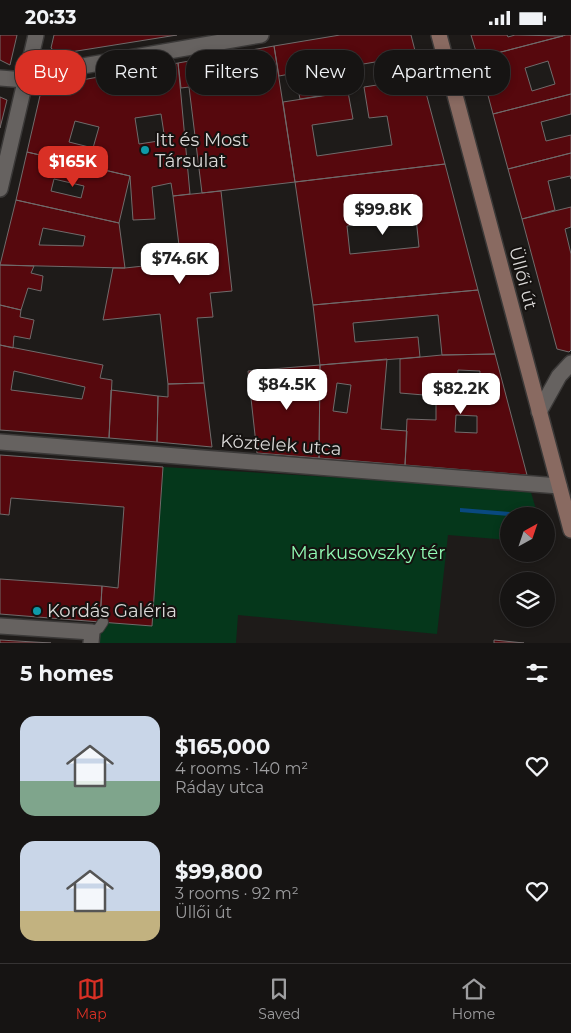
<!DOCTYPE html>
<meta charset="utf-8">
<style>
:root{--surface:#161413;--page:#232121;--text:#f1f3f6;--muted:#9e9ea0;--line:#353333;--accent:#d93025}
body{margin:0;font-family:Montserrat,sans-serif;background:var(--page);color:var(--text);height:100vh;display:flex;flex-direction:column;font-size:19px;white-space:nowrap}
*{box-sizing:border-box;margin:0}
p{font-size:16px;color:var(--muted)}
.icon{flex:none;width:28px;height:28px;fill:none;stroke:currentColor;stroke-width:2;stroke-linecap:round;stroke-linejoin:round}
.map{position:relative;height:608px;overflow:hidden}
.sheet{display:flex;flex-direction:column;background:var(--surface);flex:1}
.sheet>*{flex:none}
.hud{position:absolute;left:15px;top:15px;width:541px;height:45px;display:flex;gap:10px}
.needle{width:32px;rotate:40deg}
.buttons{position:absolute;left:500px;top:472px;display:grid;gap:10px}
.buttons a{display:grid;place-items:center;width:55px;height:55px;border-radius:50%;background:var(--surface);box-shadow:0 2px 8px #0003,0 0 0 1px var(--line);font-size:25px}
.price{position:absolute;translate:-50% -42px;padding:0 11px;border-radius:10px;background:#fff;color:#222;font-size:16px;line-height:32px;filter:drop-shadow(0 1px 2px #0008)}
.price::after{content:'';position:absolute;left:50%;top:30px;width:15px;height:11px;margin-left:-8px;background:inherit;clip-path:polygon(0 0,100% 0,50% 100%)}
.price.selected{background:var(--accent);color:#fff}
ul{padding:0;list-style:none}
li{display:flex;align-items:center;gap:15px;height:125px;padding:0 20px}
li span{display:grid;place-items:center;flex:none;width:140px;height:100px;border-radius:15px;color:#555}
li>.icon{margin-inline-start:auto}
span .icon{width:60px;height:60px;fill:#fffc;stroke-width:1}
li b{font-size:21px}
h2{display:flex;justify-content:space-between;align-items:center;height:60px;padding:0 20px;font-size:21px}
.pill{padding:0 18px;border-radius:20px;background:var(--surface);box-shadow:0 2px 8px #0003,0 0 0 1px var(--line);font-size:18px;line-height:45px}
.pill.selected{background:var(--accent);color:#fff}
.status{display:flex;justify-content:space-between;align-items:center;height:35px;padding:0 25px;background:var(--surface);direction:ltr}
.status svg{height:14px;fill:currentColor}
.menu{display:flex;justify-content:space-around;align-items:center;height:70px;border-top:1px solid var(--line);background:var(--surface);font-size:14px;color:var(--muted)}
.menu a{display:grid;justify-items:center;gap:2px}
.menu .selected{color:var(--accent)}
.map>svg:first-child{display:block}
.green{fill:#05371b}
.water{fill:#094980}
.building{fill:#56080d;stroke:#706b6b;fill-rule:evenodd}
.lines{fill:none;stroke-linecap:round;stroke-linejoin:round}
.lane-casing{stroke:#3b3938;stroke-width:12}
.street-casing{stroke:#3b3938;stroke-width:18}
.secondary-casing{stroke:#3b3938;stroke-width:18}
.lane{stroke:#666260;stroke-width:10}
.street{stroke:#666260;stroke-width:15}
.secondary{stroke:#896a61;stroke-width:15}
.culture-dot{fill:#0f9aa8;stroke:#151210;stroke-width:2}
.labels{text-anchor:middle;dominant-baseline:central;stroke-width:4;stroke-linejoin:round;paint-order:stroke}
.poi-label{font-size:18px;fill:#dbd9d8;stroke:#151210;text-anchor:start}
.street-label{font-size:18px;fill:#dbd9d8;stroke:#151210}
.park-label{font-size:18px;fill:#92fbb4;stroke:#151210}
</style>
<div class="status"><b>20:33</b><svg viewBox="0 0 49 12"><path d="M0 12V9h3v3zM5 12V6h3v6zM10 12V3h3v9zM15 12V0h3v12zM26 1h20v11H26zM47 4h2v5h-2z"/></svg></div>
<div class="map">
<svg width="571" height="608" viewBox="0 0 571 608">
<rect width="100%" height="100%" fill="#1e1b19"/>
<path class="green" d="M163,432L530,454L538,481H509V505L448,500L437,599L238,580L236,608H98L100,587L152,590Z"/>
<path class="water" d="M460,473L510,477L509,481L460,477Z"/>
<path class="building" d="M0,0H17L10,30L0,25Z
M54,0H177L58,19L51,13Z
M340,0H411L422,43L379,49L375,27L328,35L332,59L300,64L295,38L279,41L274,11Z
M471,0H507L508,2L515,0L563,1L478,23Z
M571,0V59L493,79L478,23L566,0ZM548,26L555,49L532,56L525,33Z
M274,11L295,147L202,158L189,52L181,53L178,28Z
M178,28L190,159L173,161L171,148L152,152L155,184L133,185L130,141L27,117L42,52ZM161,79L165,105L139,109L135,83ZM75,86L99,92L93,113L69,107Z
M422,43L445,129L295,147L283,67L348,57L353,84L312,90L317,121L392,110L387,81L369,83L364,52Z
M571,59V79L541,87L546,106L571,100V118L508,134L493,79Z
M0,62L7,65L0,93Z
M27,117L130,141L119,188L16,165ZM54,144L84,151L81,163L51,156Z
M571,118V144L570,141L548,146L555,175L522,184L508,134Z
M445,129L478,255L313,270L295,147ZM416,183L419,212L350,219L347,191Z
M221,156L232,256L210,258L213,282L197,283L204,348L168,349L160,279L103,285L113,233H125L181,227L173,161Z
M16,165L119,188L125,233L0,230ZM43,193L85,201L83,211L39,210Z
M571,172V192L565,194L571,219V315L569,317L557,314L522,184Z
M0,230L34,231L31,238L43,241L41,256L28,253L21,275L0,270Z
M478,255L495,319L442,320L438,280L353,288L355,307L418,302L420,322L320,330L313,270Z
M0,270L21,275L20,282L34,285L30,304L14,301L13,313L0,310Z
M0,310L103,330L100,343L112,345L109,403L0,395ZM14,336L85,352L82,364L11,355Z
M495,319L527,440L405,430L407,384L436,385V361L400,358V324L442,320ZM458,335L480,336L479,353L457,351ZM456,380L477,381V398L455,397Z
M387,324L381,394L407,396L405,430L319,423L320,330ZM337,348L351,350L347,378L333,376Z
M320,330L319,423L257,418L248,336Z
M204,348L212,412L157,407L158,361L168,362V349Z
M111,355L158,361L157,407L109,403Z
M0,420L163,432L152,591L100,587L102,551L118,553L124,472L11,463L9,480L0,479Z
M0,544L102,551L100,587L0,579Z
M0,605L51,608H0Z
M494,605L524,608H494Z"/>
<g class="lines">
<g class="lane-casing">
<path id="lane" d="M92,597L99,593L103,587"/>
</g>
<g class="street-casing">
<path id="street" d="M0,43L25,45L48,37L261,0
M0,154L36,0
M539,377L559,341L571,328
M0,407L559,451
M0,591L92,597L91,608"/>
</g>
<g class="secondary-casing">
<path id="secondary" d="M439,0L571,495"/>
</g>
<use href="#lane" class="lane"/>
<use href="#street" class="street"/>
<use href="#secondary" class="secondary"/>
</g>
<g class="culture-dot">
<circle cx="145" cy="115" r="5"/>
<circle cx="37" cy="576" r="5"/>
</g>
<g class="labels">
<g class="poi-label">
<text x="155" y="105">Itt és Most<tspan x="155" dy="21">Társulat</tspan></text>
<text x="47" y="576">Kordás Galéria</text>
</g>
<g class="street-label">
<text transform="translate(523 243) rotate(75)">Üllői út</text>
<text transform="translate(281 410) rotate(4)">Köztelek utca</text>
</g>
<g class="park-label">
<text x="368" y="518">Markusovszky tér</text>
</g>
</g>
</svg>
<div class="buttons">
<a><svg class="needle" viewBox="-14 -14 28 28"><path d="M0-13l5 13h-10z" fill="#e53935"/><path d="M0 13l5-13h-10z" fill="#9e9ea0"/></svg></a>
<a><svg class="icon" aria-label="layers" viewBox="0 0 24 24"><path d="M12 4l9 5-9 5-9-5zM3 14l9 5 9-5"/></svg></a>
</div>
<b class="price selected" style="left:73px;top:153px">$165K</b>
<b class="price" style="left:383px;top:201px">$99.8K</b>
<b class="price" style="left:180px;top:250px">$74.6K</b>
<b class="price" style="left:287px;top:376px">$84.5K</b>
<b class="price" style="left:461px;top:380px">$82.2K</b>
<div class="hud">
<a class="pill selected">Buy</a>
<a class="pill">Rent</a>
<a class="pill">Filters</a>
<a class="pill">New</a>
<a class="pill">Apartment</a>
</div>
</div>
<section class="sheet">
<h2>5 homes<svg class="icon" aria-label="filters" viewBox="0 0 24 24"><path d="M4 7h16M4 17h16"/><circle cx="9" cy="7" r="2"/><circle cx="15" cy="17" r="2"/></svg></h2>
<ul>
<li><span style="background:linear-gradient(#c9d6e8 65%,#7fa58c 0)"><svg class="icon" aria-label="home" viewBox="0 0 24 24"><path d="M3 11l9-7 9 7M6 9v11h12V9"/></svg></span><div><b>$165,000</b><p>4 rooms · 140 m²</p><p>Ráday utca</p></div><svg class="icon" aria-label="heart" viewBox="0 0 24 24"><path d="M12 20l-8-8c-3-5 5-10 8-4 3-6 11-1 8 4z"/></svg></li>
<li><span style="background:linear-gradient(#c9d6e8 70%,#c2b280 0)"><svg class="icon" aria-label="home" viewBox="0 0 24 24"><path d="M3 11l9-7 9 7M6 9v11h12V9"/></svg></span><div><b>$99,800</b><p>3 rooms · 92 m²</p><p>Üllői út</p></div><svg class="icon" aria-label="heart" viewBox="0 0 24 24"><path d="M12 20l-8-8c-3-5 5-10 8-4 3-6 11-1 8 4z"/></svg></li>
</ul>
</section>
<nav class="menu">
<a class="selected"><svg class="icon" aria-label="map" viewBox="0 0 24 24"><path d="M3 6l6-2 6 2 6-2v14l-6 2-6-2-6 2zM9 4v14M15 6v14"/></svg>Map</a>
<a><svg class="icon" aria-label="saved" viewBox="0 0 24 24"><path d="M7 4h10v16l-5-4-5 4z"/></svg>Saved</a>
<a><svg class="icon" aria-label="home" viewBox="0 0 24 24"><path d="M3 11l9-7 9 7M6 9v11h12V9"/></svg>Home</a>
</nav>
